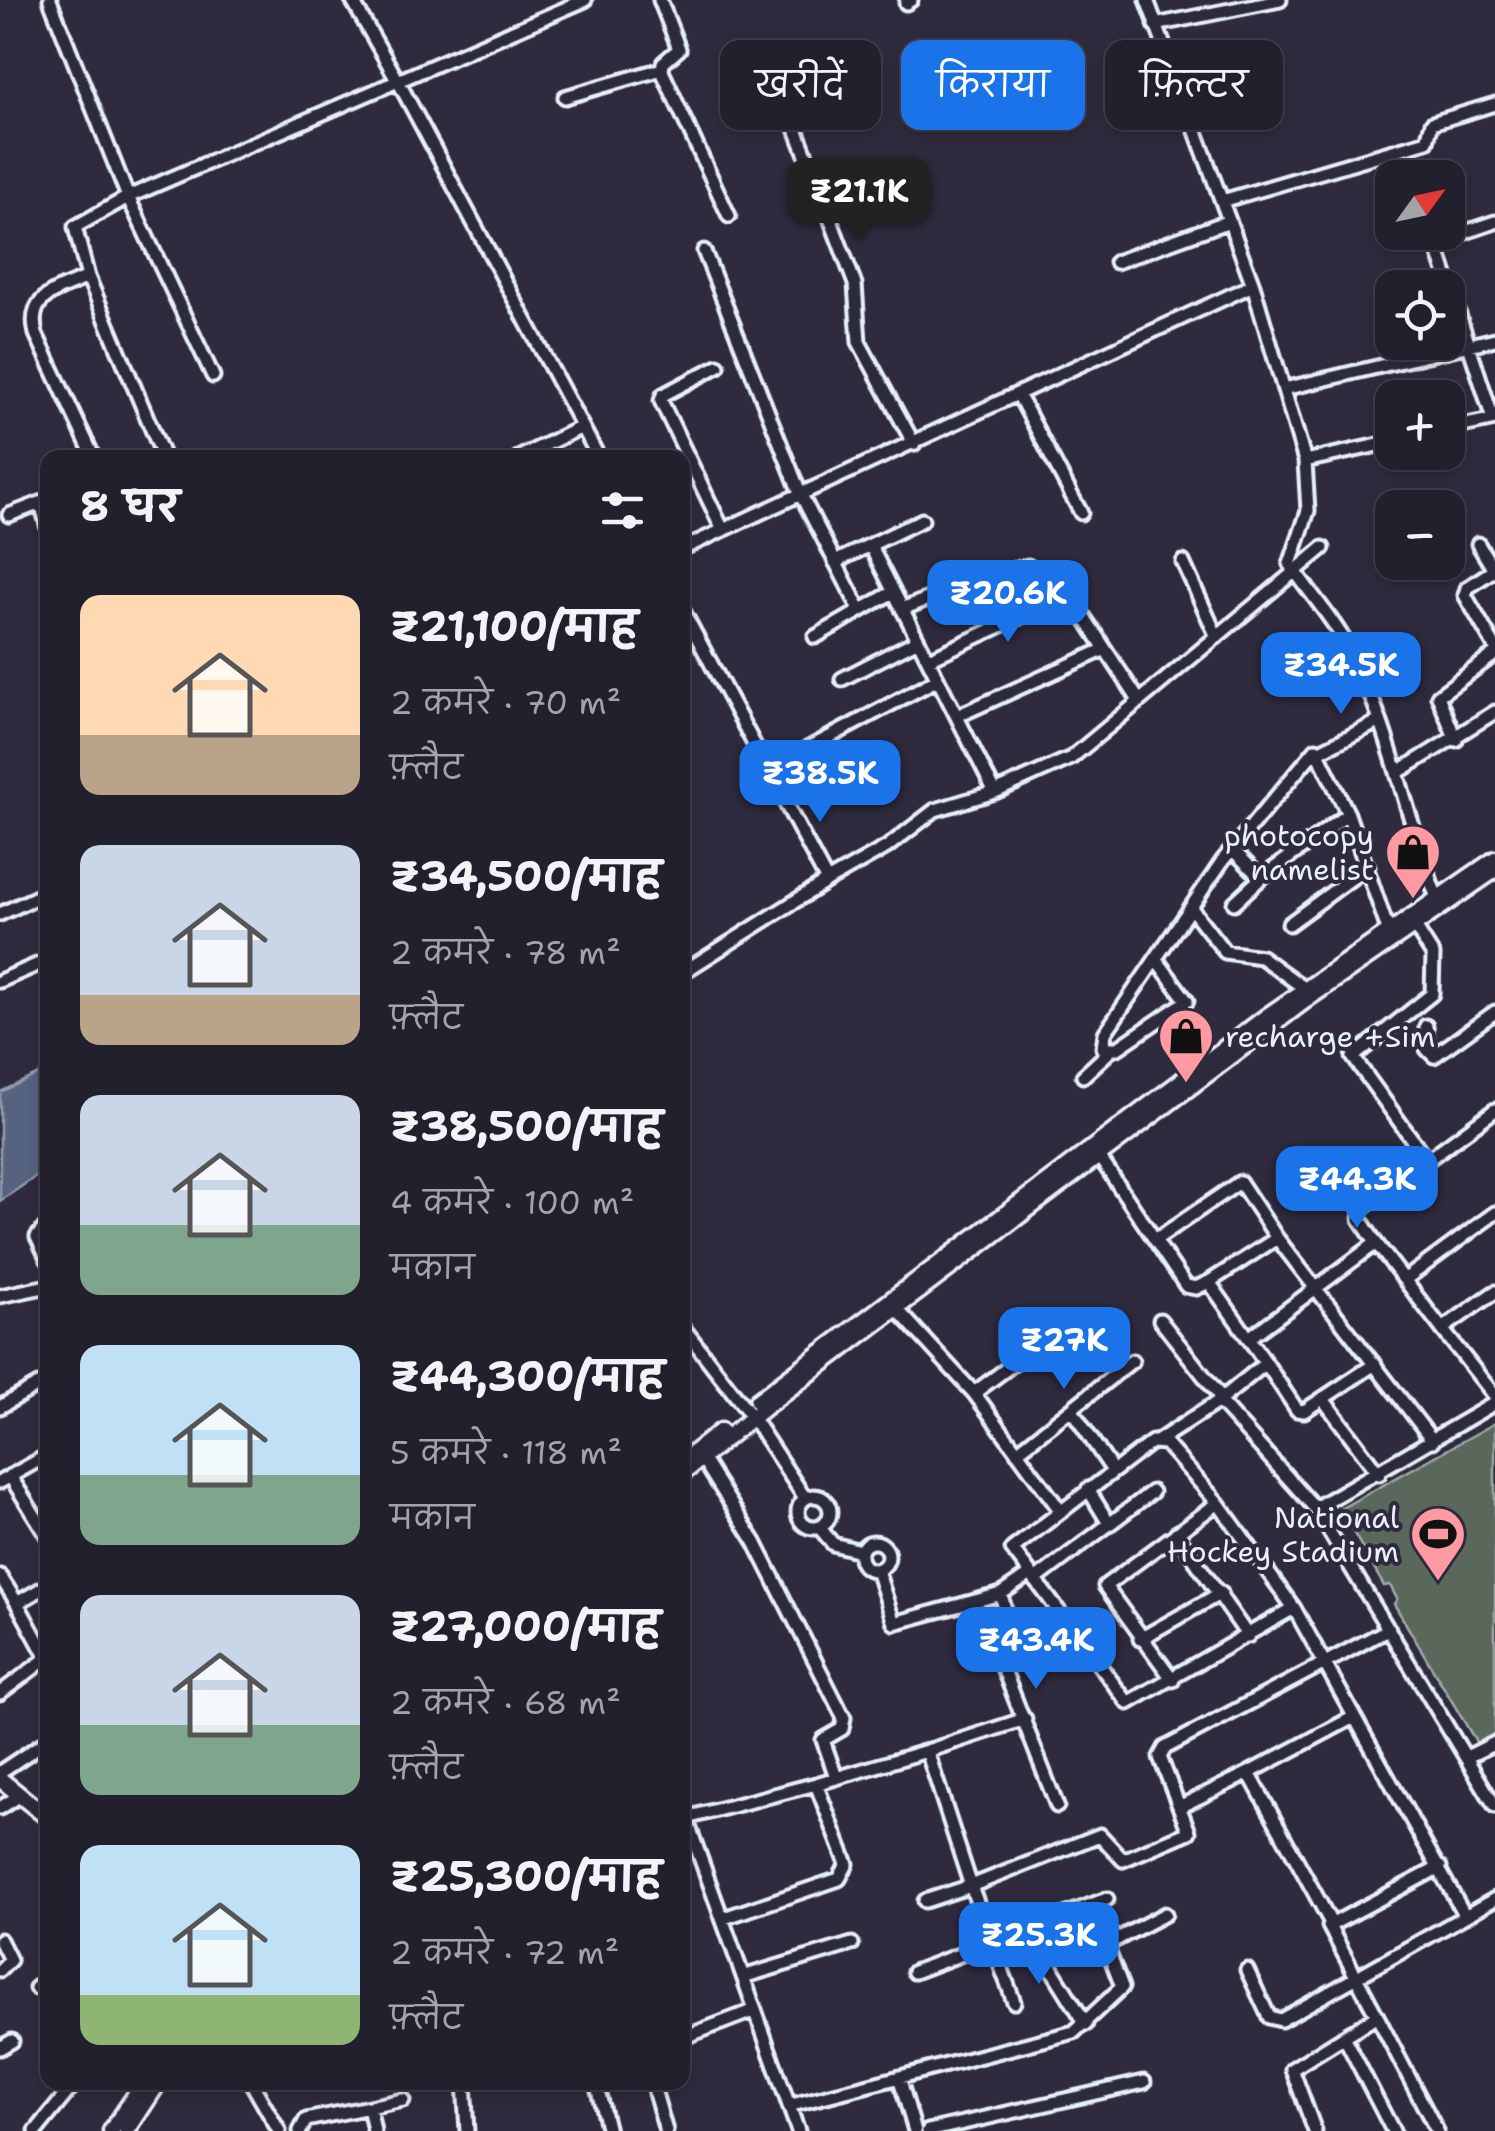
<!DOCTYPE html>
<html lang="hi">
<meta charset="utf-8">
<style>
:root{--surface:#23202e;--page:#2f2d3a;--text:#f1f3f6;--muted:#a3a3aa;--line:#403e4a;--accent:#1a73e8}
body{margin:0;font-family:"Shantell Sans","Playpen Sans Deva",sans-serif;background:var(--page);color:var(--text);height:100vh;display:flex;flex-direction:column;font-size:38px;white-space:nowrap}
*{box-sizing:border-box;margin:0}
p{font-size:32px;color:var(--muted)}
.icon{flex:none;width:55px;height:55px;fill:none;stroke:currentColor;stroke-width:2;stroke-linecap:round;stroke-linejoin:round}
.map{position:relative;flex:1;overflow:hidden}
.drawer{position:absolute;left:40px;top:450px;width:650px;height:1640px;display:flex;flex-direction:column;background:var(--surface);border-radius:20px;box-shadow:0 5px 15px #0003,0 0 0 2px var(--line)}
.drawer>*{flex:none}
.hud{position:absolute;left:720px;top:40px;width:625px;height:90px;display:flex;gap:20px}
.needle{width:65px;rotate:57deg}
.buttons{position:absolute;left:1375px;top:160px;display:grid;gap:20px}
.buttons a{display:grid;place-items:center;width:90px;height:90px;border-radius:20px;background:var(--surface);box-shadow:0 5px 15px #0003,0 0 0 2px var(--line);font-size:50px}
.price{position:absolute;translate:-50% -85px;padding:0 22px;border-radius:20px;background:var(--accent);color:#fff;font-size:32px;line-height:65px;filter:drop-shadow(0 2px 5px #0008)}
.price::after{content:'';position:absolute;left:50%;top:60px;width:30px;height:22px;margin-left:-15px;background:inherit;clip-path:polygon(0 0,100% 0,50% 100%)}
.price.active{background:#222;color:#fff}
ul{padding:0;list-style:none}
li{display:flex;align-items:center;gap:30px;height:250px;padding:0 40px}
li span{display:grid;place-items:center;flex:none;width:280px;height:200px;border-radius:20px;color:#555}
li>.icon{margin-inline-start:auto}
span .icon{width:120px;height:120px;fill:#fffc;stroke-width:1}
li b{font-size:42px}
h2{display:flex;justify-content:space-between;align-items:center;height:120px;padding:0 40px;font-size:42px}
.pill{padding:0 35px;border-radius:20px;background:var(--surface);box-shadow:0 5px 15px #0003,0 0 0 2px var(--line);font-size:35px;line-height:90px}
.pill.active{background:var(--accent);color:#fff}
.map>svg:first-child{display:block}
.green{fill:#5a675c;stroke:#a1acaa;stroke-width:2.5}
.water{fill:#576380;stroke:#919cb0;stroke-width:2.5}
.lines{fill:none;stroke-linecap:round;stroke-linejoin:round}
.minor-casing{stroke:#e8f1f8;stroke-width:19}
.tertiary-casing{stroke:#e8f1f8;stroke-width:21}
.minor{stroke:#2f2a3d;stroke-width:11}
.tertiary{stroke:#2f2a3d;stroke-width:14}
.labels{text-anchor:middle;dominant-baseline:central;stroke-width:8;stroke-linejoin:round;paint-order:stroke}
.poi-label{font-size:30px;fill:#e8f1f8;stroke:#2f2a3d;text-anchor:end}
</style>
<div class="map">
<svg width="1495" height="2131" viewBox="0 0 1495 2131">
<rect width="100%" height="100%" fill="#2f2a3d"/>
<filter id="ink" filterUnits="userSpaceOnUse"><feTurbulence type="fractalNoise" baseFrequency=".01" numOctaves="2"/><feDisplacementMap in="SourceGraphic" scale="20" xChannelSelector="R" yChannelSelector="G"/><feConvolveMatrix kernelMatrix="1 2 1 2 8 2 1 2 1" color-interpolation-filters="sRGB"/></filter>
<g filter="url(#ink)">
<path class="green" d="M1495,1423V1735L1478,1745L1394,1604L1397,1599L1390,1585L1384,1586L1340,1509Z"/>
<path class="water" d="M47,1070V1169L0,1201V1092Z"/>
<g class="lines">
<g class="minor-casing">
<path id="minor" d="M50,0L128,197L213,376
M585,0L398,81L599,458
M660,0L679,49L663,63L662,71L729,216
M1147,0L1253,285L1305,461L1308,511L1290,564C1310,594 1334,619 1351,652C1392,731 1405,816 1437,898
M906,3L911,0
M1155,25L1280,0
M768,55L855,284L859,342L914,444
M565,97L662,69
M1409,172L1411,178
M1222,201L1427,141L1432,123L1495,104
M1432,232L1493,419
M1436,242L1495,222
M704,251L800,493L860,610
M1116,262L1229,221
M88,277C59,290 26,295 36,334L94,458
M718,366L663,395L661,401L723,530
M1284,389L1495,339
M1019,396L1081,513
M1448,429L1495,419
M164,458L88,277L75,227L128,197L398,81L352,0
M518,458L582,427
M1305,461L1392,442
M41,503L48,528
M9,515L48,500
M1478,544L1495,572
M870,545L995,792
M682,549L1253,285
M835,562L922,520
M1183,562L1217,637
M1494,570L1467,588L1465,595L1495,647
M682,609L827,881L682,973
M902,609L982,578L1028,566L1069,594L1138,699
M815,637L893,592
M929,659L1069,594
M842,679L918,640
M957,716L1103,650
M1456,740L1438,696L1495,654
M1320,751L1380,721
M766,771L938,679
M1400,771L1495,712
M1232,849L1261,878
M827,881L887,847L935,810L995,792L1071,758L1323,548
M1234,903L1261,878L1348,814
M1191,908L1225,952L1261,957L1304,988
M0,914L48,892
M1289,924L1368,866
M1416,928L1433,955L1432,994L1353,1057L1427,1160
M1156,959L1187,1001L1118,1048H1103L1105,1033L1223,860L1316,749L1348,814L1388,930
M0,981L48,960
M1426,1026L1427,1049L1434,1056L1495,1012
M1083,1076L1110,1051
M1098,1155L1186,1286L1196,1288L1209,1282L1266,1363L1219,1401L1315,1508L1495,1806
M48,1224L37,1237L48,1260
M1155,1240L1240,1182L1277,1238L1433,1441
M1376,1243L1360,1219L1361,1209L1495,1110
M1407,1278L1495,1213
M1209,1282L1277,1238
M1495,1292L1442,1329L1495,1396
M0,1296L48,1286
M896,1308L974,1393L1060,1510
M1160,1320L1222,1399
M682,1326L752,1417L805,1498
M1249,1338L1376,1243L1442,1329
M1266,1363L1297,1410L1304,1411L1375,1364
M974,1393L1059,1330
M1323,1399L1379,1474
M0,1407L38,1385
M1073,1412L1113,1471
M1158,1441L1219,1401
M1152,1442L1165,1443L1218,1503L1294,1608L1128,1703L1012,1549Z
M1017,1452L1132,1361
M702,1458L755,1542L844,1718L842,1729L823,1740L836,1777
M10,1476L48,1537
M0,1482L48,1455
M1088,1489L1108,1522
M798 1512a16 16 0 1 1 32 0a16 16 0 1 1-32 0Z
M1315,1508L1495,1403
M819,1527L833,1544L860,1551
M1176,1533L1248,1636
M860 1556a14 14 0 1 1 28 0a14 14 0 1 1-28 0Z
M877,1570L894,1623L1001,1594L1030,1574
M0,1576L17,1603L48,1585
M1035,1580L1152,1492
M1001,1594L1010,1629L991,1637L1057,1806
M1294,1608L1465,1916L1495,1899
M1140,1639L1221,1593
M1173,1680L1105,1586L1218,1503
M0,1693L47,1658L17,1603
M927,1751L1025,1719
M1469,1756L1495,1743
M0,1772L48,1740
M1249,1773L1352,1718
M816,1784L927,1751L971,1886L1100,1835L1123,1860L1189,1832L1160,1757L1165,1748L1389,1629
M1181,1806L1249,1773L1331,1923
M0,1808L19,1796
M686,1818L816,1784L847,1864L839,1879L724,1918
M682,1820L686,1818L755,2010L682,2038
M925,1901L971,1886L1014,2002
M1034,1928L1053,1971L1086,2024
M0,1940L10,1960L0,1970
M1106,1945L1165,1914
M1247,1970L1269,2017L1281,2020L1465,1916
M914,1972L1107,1899
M746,1976L852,1944
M36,1988L48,1980
M755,2010L798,2131
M1377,2016L1437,2131
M1345,2038L1393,2131
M0,2048L12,2041
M899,2077L915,2131
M251,2082L279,2131
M464,2082L467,2131
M596,2082L608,2131
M659,2082L655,2093L666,2131
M792,2105L1074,2032L1122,1987L1106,1945L1084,1909
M369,2107L374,2131
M36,2131L76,2082
M300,2131L306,2120L403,2100
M928,2131L1144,2082
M1315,2131L1292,2069L1377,2016L1329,1926L1440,1867"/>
</g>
<g class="tertiary-casing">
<path id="tertiary" d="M757,1401L1267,1016L1495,859
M682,1462L721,1431
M682,1474L764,1408L1310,997L1495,870
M0,1779L48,1818
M111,2131L144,2082
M127,2131L159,2082"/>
</g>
<use href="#minor" class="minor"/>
<use href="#tertiary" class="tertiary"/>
</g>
</g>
<defs>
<g id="shop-pin" transform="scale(2.875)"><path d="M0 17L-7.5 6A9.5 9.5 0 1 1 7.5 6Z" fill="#ff9aa2" stroke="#2f2a3d"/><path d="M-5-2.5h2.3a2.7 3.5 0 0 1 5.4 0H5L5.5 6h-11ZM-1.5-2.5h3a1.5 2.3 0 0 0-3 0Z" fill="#111"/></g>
<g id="stadium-pin" transform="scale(2.875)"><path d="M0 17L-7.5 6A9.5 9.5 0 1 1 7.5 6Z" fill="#ff9aa2" stroke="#2f2a3d"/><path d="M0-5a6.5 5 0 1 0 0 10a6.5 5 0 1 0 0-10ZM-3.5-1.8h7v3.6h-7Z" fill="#111"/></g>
</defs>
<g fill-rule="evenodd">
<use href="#shop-pin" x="1413" y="852"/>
<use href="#shop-pin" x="1186" y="1036"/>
<use href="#stadium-pin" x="1438" y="1534"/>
</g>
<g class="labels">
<g class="poi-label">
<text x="1374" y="835">photocopy<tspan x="1374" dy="34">namelist</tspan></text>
<text x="1225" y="1036" text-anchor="start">recharge +Sim</text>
<text x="1399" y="1517">National<tspan x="1399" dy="34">Hockey Stadium</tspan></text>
</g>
</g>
</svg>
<div class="buttons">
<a><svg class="needle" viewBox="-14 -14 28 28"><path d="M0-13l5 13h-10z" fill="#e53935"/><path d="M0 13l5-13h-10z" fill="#a3a3aa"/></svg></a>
<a><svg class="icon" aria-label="locate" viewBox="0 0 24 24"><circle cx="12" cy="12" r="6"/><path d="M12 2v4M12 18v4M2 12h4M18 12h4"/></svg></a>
<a>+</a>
<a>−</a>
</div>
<b class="price active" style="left:859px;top:243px">₹21.1K</b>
<b class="price" style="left:1008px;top:645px">₹20.6K</b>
<b class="price" style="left:1341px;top:717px">₹34.5K</b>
<b class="price" style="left:820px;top:825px">₹38.5K</b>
<b class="price" style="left:1357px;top:1231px">₹44.3K</b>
<b class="price" style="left:1064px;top:1392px">₹27K</b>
<b class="price" style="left:1036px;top:1692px">₹43.4K</b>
<b class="price" style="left:1039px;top:1987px">₹25.3K</b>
<div class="hud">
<a class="pill">खरीदें</a>
<a class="pill active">किराया</a>
<a class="pill">फ़िल्टर</a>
</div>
<section class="drawer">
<h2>8 घर<svg class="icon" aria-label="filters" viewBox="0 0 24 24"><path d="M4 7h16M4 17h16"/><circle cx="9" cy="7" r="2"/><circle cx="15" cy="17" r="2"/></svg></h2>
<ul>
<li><span style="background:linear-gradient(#ffd9b3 70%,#b9a48a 0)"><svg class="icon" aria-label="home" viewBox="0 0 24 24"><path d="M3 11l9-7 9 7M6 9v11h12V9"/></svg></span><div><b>₹21,100/माह</b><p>2 कमरे · 70 m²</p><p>फ़्लैट</p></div></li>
<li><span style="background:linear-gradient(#c9d6e8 75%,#b9a48a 0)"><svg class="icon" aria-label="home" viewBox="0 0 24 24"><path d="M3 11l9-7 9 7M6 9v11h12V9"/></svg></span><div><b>₹34,500/माह</b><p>2 कमरे · 78 m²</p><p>फ़्लैट</p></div></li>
<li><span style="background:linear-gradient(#c9d6e8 65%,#7fa58c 0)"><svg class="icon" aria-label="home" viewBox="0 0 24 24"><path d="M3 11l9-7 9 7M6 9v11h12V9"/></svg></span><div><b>₹38,500/माह</b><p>4 कमरे · 100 m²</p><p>मकान</p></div></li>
<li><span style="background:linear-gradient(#bfe0f5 65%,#7fa58c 0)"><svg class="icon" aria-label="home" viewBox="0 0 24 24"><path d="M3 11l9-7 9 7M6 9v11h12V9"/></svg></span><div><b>₹44,300/माह</b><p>5 कमरे · 118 m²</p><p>मकान</p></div></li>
<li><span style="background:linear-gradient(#c9d6e8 65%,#7fa58c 0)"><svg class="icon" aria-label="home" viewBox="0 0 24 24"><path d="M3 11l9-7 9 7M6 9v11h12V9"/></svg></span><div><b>₹27,000/माह</b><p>2 कमरे · 68 m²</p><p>फ़्लैट</p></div></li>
<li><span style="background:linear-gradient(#bfe0f5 75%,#8fb573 0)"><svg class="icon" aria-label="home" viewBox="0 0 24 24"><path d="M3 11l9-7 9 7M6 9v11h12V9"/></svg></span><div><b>₹25,300/माह</b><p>2 कमरे · 72 m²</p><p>फ़्लैट</p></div></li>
</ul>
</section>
</div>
